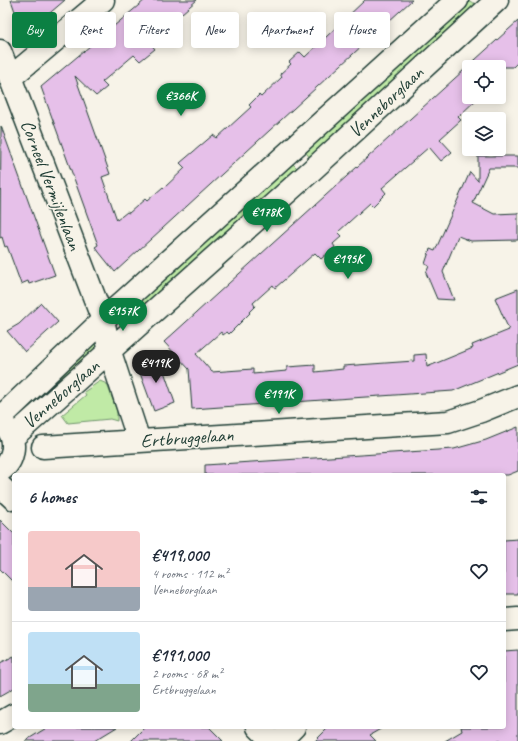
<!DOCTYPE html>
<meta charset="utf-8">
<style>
:root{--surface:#fff;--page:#f2f2f3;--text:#1f2937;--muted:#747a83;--line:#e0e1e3;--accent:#0b8043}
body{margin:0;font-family:Caveat,sans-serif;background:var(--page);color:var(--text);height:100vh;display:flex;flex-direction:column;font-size:15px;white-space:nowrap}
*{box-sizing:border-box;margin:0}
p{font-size:13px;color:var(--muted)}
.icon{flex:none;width:22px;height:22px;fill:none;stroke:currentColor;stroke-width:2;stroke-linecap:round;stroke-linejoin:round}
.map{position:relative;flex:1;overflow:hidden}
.side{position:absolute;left:12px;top:473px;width:494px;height:256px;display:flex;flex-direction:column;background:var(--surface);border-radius:4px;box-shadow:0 2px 10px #0003}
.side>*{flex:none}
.top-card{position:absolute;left:12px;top:12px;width:494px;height:36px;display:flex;gap:8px}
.controls{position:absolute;left:462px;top:60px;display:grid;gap:8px}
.controls a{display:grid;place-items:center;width:44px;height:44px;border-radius:4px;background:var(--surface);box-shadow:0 2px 10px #0003;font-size:20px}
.price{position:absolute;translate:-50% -34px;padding:0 9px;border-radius:14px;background:var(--accent);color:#fff;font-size:13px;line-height:26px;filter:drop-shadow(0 1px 2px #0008)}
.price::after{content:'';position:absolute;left:50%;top:24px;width:12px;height:9px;margin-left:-6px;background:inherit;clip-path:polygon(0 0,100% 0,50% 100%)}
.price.on{background:#222;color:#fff}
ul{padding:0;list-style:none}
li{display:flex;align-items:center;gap:12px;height:100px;padding:0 16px}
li+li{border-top:1px solid var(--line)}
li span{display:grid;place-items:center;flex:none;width:112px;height:80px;border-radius:4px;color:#555}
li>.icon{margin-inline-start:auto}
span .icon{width:48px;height:48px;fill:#fffc;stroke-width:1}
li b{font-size:17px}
h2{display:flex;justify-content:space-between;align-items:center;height:48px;padding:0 16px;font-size:17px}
.chip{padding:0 14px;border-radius:4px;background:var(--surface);box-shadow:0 2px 10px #0003;font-size:14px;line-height:36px}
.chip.on{background:var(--accent);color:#fff}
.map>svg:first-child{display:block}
.green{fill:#c0eaa6;stroke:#70946d}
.building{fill:#e6c0e9;stroke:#1f3d34}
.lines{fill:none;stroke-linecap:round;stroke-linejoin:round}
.minor-casing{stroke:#1f3d34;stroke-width:25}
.minor{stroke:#f7f3e8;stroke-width:22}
.labels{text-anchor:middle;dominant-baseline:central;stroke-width:3;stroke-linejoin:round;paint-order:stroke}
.street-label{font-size:19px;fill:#1f3d34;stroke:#f7f3e8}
</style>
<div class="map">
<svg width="518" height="741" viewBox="0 0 518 741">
<rect width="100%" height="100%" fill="#f7f3e8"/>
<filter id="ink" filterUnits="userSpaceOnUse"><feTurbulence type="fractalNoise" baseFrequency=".025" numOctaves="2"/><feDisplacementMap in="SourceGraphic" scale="8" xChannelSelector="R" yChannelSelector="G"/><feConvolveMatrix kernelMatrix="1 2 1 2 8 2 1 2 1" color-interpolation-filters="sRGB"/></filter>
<g filter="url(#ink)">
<path class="green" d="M469,1L476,4L474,9L311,159L303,149L464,3Z
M289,160L299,170L133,317L127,314V309Z
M90,343L96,344L98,348L24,420L15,408Z
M100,381L107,384L117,411V421L110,419L68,423L62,415L86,395L84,392Z"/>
<path class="building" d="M11,0H65L30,30L21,29Z
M145,0H197L149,42L155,49L140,61L134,55L102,82L107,87L96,96L75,76L110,174L102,177L117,220L127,212L129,213L145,199L147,201L163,187L164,188L185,168L180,163L213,135L217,138L251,107L249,105L259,95L261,97L282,77L280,74L291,64L289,62L300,52L305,57L365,0H412L115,272L95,247L98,245L41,87Z
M518,21V62L513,67H469V97H479L458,117L461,120L440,139L452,152L441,161L429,147L382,188L386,193L373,206L370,203L338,232L342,236L333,244L335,247L321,259L315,253L275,288L273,285L253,303L255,306L249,312L250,313L229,334L227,332L223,335L221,332L196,354L212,372L253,369V374L287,371V367L315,365V372L343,369V366L414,361V355L426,354L427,367L473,348L472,345L509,330L495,298L518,289V364L453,391L192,409L189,369L164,342Z
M1,126L55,275L29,284L28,281L21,284L7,246L5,247L2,237L0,238Z
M478,156H518V168H489L473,203L494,214L518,213V240L471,241L458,236L443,272L454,300L437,299L426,273L429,266L425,264L430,249L435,251L470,172L478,181Z
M41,303L58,322L25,352L7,331L19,324Z
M159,357L175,403L154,411L137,365Z
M518,427V471L508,475H205V465L454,449L486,440Z
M0,520L14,534V583L0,569Z
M518,539V594H504V540Z
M518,650V741H445L462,731L461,727H504V651Z
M14,656V688L0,696V663Z
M48,727H117L94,741H25Z
M145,727H209L223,741H131Z
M329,727H384L370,735L376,741H315Z"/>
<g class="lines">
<g class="minor-casing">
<path id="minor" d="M0,51L103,320L110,352L139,441
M10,78L103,0
M0,418L103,320L457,0
M13,437L311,171L497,0
M43,447L448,422L481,411L518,396
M0,471C15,461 18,438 4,425
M0,486L14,499
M504,620L518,619
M0,723L14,715
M258,727L272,741
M280,741L294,727"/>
</g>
<use href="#minor" class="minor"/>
</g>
</g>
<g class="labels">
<g class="street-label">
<text transform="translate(386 102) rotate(-43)">Venneborglaan</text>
<text transform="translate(51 185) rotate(69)">Corneel Vermijlenlaan</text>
<text transform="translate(61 394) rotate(-41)">Venneborglaan</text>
<text transform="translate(187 438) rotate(-4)">Ertbruggelaan</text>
</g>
</g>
</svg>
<div class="controls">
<a><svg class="icon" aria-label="locate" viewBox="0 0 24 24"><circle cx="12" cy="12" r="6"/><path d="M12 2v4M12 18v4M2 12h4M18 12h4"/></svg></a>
<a><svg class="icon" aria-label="layers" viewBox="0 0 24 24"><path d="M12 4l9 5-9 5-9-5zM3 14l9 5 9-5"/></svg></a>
</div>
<b class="price" style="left:181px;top:117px">€366K</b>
<b class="price" style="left:267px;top:233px">€178K</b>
<b class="price" style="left:348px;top:280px">€195K</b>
<b class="price" style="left:123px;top:332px">€157K</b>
<b class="price on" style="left:156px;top:384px">€419K</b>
<b class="price" style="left:279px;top:415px">€191K</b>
<div class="top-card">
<a class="chip on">Buy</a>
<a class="chip">Rent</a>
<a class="chip">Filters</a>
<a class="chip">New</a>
<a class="chip">Apartment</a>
<a class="chip">House</a>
</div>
<section class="side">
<h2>6 homes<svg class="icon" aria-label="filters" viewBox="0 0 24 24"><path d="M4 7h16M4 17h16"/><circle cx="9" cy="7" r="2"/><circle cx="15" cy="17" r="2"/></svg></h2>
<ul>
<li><span style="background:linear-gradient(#f6c9c9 70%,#9aa5b1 0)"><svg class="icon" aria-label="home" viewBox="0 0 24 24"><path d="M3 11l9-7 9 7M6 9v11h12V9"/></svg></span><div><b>€419,000</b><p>4 rooms · 112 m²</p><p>Venneborglaan</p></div><svg class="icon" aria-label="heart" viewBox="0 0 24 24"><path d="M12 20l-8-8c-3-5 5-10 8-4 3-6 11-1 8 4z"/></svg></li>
<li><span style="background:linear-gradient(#bfe0f5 65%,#7fa58c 0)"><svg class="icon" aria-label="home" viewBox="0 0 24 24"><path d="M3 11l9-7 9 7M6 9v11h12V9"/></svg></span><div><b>€191,000</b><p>2 rooms · 68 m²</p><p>Ertbruggelaan</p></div><svg class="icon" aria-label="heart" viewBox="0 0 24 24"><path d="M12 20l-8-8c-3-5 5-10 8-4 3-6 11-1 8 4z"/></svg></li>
</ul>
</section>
</div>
